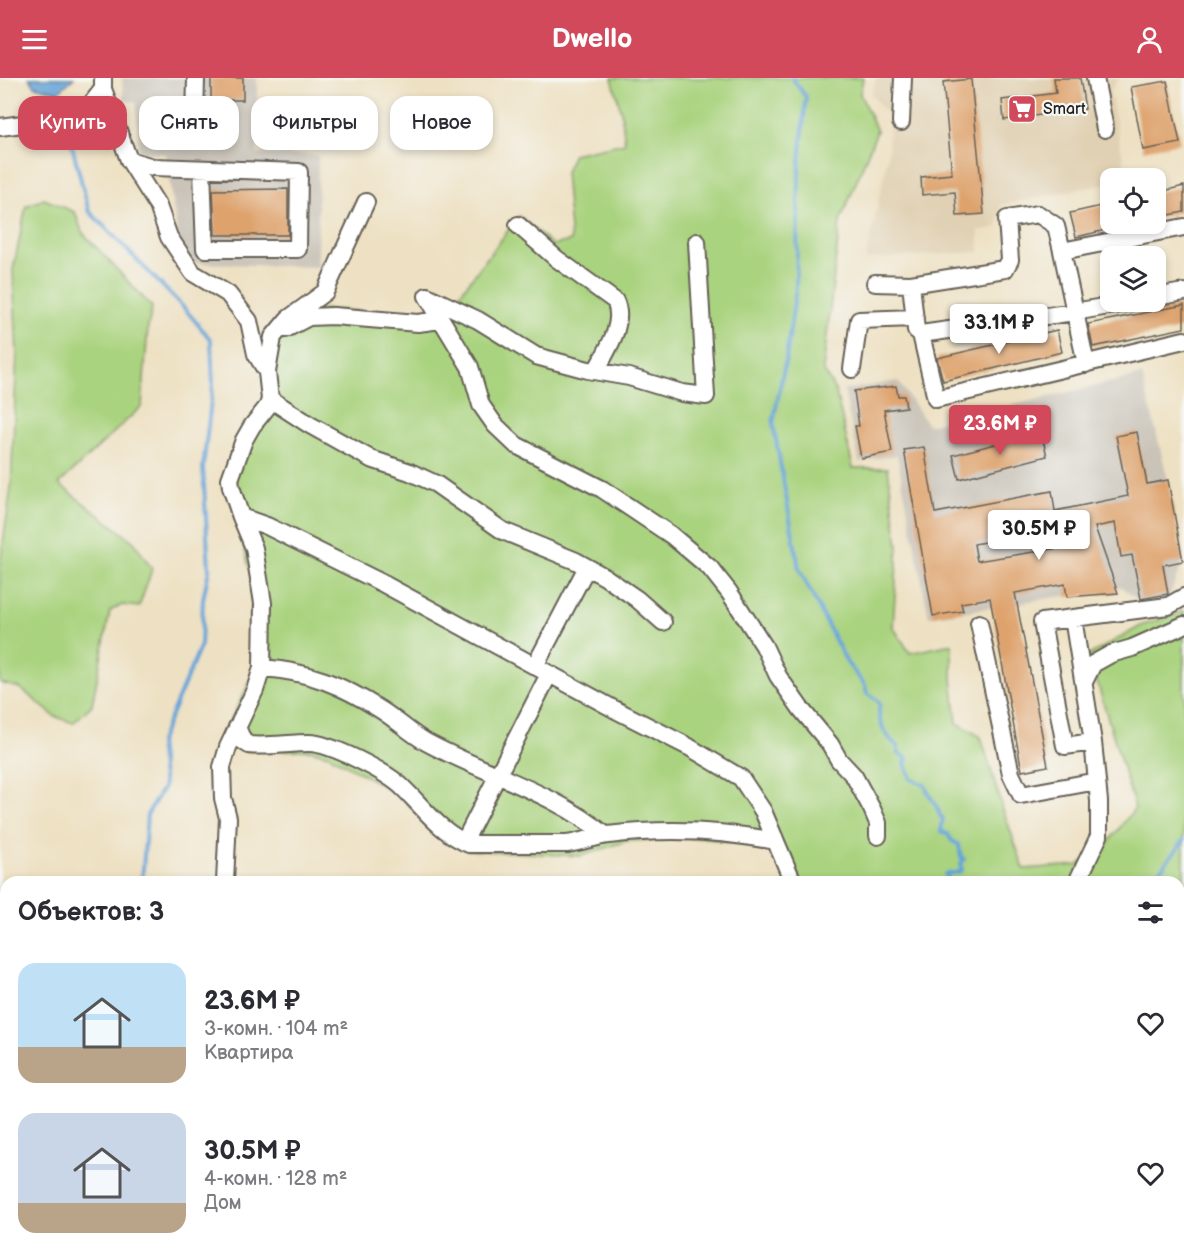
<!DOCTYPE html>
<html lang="ru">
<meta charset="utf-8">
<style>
:root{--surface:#fff;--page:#f7f7f7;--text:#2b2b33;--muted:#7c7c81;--accent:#d1495b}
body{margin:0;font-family:"Balsamiq Sans",sans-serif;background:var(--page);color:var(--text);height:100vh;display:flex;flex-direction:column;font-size:22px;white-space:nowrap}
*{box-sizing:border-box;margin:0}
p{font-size:20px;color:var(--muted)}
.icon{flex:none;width:33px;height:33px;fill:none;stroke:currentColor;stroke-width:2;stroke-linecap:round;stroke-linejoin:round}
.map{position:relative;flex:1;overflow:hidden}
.drawer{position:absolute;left:0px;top:798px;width:1185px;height:384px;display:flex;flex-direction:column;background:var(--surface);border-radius:18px 18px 0 0;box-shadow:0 3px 9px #0003}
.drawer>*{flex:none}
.hud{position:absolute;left:18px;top:18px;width:600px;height:54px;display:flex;gap:12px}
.controls{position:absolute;left:1100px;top:90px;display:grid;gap:12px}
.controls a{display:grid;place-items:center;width:66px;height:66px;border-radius:12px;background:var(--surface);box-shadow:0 3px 9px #0003;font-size:30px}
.price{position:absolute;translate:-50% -51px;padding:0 14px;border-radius:6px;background:#fff;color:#222;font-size:20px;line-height:39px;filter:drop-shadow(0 2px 3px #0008)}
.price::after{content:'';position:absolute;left:50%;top:36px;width:18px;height:14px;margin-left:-9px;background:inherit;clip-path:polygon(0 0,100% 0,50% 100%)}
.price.current{background:var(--accent);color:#fff}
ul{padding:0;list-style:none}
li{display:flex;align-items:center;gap:18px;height:150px;padding:0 18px}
li span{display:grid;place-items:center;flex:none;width:168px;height:120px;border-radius:18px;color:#555}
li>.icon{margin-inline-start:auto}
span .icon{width:72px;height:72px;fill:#fffc;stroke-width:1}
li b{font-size:26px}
h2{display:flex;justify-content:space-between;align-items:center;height:72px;padding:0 18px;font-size:26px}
.tag{padding:0 21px;border-radius:18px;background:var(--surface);box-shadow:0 3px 9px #0003;font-size:21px;line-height:54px}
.tag.current{background:var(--accent);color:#fff}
header{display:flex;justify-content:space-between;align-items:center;height:78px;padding:0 18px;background:var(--accent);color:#fff;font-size:27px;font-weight:800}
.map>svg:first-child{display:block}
.built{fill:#e1d1b4}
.industrial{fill:#c9c3b8}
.green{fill:#aad37f;stroke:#63784e;stroke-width:1.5}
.water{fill:#65a3d7;stroke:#40607a;stroke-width:1.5}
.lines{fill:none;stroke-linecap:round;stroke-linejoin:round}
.stream{stroke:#65a3d7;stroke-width:4}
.building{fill:#dea26c;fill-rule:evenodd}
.minor-casing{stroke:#666156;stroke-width:20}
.minor{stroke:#fff;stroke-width:16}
.labels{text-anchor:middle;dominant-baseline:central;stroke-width:4.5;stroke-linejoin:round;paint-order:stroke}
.poi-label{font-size:16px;fill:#1c1c1c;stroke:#f6f6f2;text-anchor:start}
</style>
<header><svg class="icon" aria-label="menu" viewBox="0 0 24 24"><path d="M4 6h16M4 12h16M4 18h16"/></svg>Dwello<svg class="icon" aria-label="person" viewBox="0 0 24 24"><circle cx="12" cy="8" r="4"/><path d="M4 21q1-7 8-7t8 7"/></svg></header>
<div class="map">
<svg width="1184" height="1182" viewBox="0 0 1184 1182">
<rect width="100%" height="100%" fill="#f6f6f2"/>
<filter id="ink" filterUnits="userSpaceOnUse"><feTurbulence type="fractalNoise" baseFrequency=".0167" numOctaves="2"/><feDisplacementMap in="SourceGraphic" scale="12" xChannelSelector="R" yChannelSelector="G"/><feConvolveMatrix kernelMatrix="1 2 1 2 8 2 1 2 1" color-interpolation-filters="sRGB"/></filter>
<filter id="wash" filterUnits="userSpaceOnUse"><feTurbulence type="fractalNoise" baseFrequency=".008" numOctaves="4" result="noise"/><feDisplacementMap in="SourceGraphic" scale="24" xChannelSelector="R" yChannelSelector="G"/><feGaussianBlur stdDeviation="1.35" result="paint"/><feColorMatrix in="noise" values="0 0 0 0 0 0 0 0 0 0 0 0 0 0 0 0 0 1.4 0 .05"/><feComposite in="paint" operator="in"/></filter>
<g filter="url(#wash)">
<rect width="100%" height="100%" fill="#eee1c3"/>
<path class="built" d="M877,0H1119L1110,14L1127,100H1110V105L1001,127L998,149L979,153V174L866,181L888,77L889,39L871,16Z"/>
<path class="industrial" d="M122,0H257V76L318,77V189L193,185L179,167L165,76L138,73L136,24L124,22Z
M1142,297L1168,402L1183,483L1169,519L1142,525L1121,509L929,539L897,377L859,384L844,312L898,303L928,347Z"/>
<path class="green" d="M612,0H863L860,16L877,53L840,144L823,291L836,314L853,390H888L898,468L893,549L910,575L952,566V600L957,645L981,659L1001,726L1024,791L1078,787L1104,770L1135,730L1089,577L1141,548L1184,533V926L1179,940V804H802L788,773L703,760L627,763L581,778L468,772L438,757L399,717L329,677L310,672L247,673L223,657L253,598L251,497L235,433L224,403L262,327L273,250L318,231L427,237L456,221L519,138L553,167L571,163L565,94L573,76L625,65L621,33Z
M44,121L75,134L82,154L152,229L148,249L142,328L59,406L134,464L152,491L139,529L122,527L110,533L92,627L73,645L54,638L20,610L0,605V486L11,410L17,276L13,192L26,128Z
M1179,962L1184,967V1013L1179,1015Z
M0,1102L6,1141V1176L12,1182H0Z
M139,1176H325L330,1182H141Z
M440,1176H816L813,1182H444Z
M927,1176H1085L1082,1182H928Z"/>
<path class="water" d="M29,0H74L58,14L35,8Z"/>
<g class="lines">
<path class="stream" d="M792,0L806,19L799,94L796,210L786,280L773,345L799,491L847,585L865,607L867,616C871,619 877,620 879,625C880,628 879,631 879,635C879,646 888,662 898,668V675L907,680L905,685L911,701L925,707C928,719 938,726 940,738L943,740L941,753L948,756L951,762L959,767L961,779L964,781L960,787L962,791L959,794L945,796L949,804
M70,60L89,133L185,231L211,262L213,306L203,390L209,492L203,521L201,567L159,665L164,708L147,737L142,804
M1150,804L1184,762
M381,1176L385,1182
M881,1176L883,1182
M1027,1182L1030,1176"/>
</g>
<g id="blocks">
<path class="building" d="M211,0H243V22H211Z
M1054,0H1080L1085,31L1004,42L1002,22L1056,15Z
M971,1L984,136L957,138L955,114L922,117L921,99L952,96L943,4Z
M1167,3L1180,65L1143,72L1131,9Z
M141,32H154V60H141Z
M1184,108V134L1155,140V115Z
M288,111V157H215L213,112Z
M1110,126V151L1076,159L1070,135Z
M1184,227V250L1093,269L1088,246Z
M1057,252L1062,274L943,303L937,280Z
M896,308L898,318H904L906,329L884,332L892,374L861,380L855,348H859L854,313Z
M1041,354L1047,378L959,401L953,377Z
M1137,354L1147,406L1168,402L1183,483L1163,487L1168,516L1141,521L1132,477L1121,479L1115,445L1095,449L1118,515L1067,519L1065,506L1015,515L1048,688L1022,693L990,520L961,525L963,533L933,538L904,372L924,369L935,435L1052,413L1055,433L1128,418L1116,358ZM1074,447L1078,467L977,483L974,466Z"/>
</g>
</g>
<g filter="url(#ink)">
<use href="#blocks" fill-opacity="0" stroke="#666156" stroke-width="1.5"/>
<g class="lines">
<g class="minor-casing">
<path id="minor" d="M103,0V11L129,82L153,89L299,94L298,171H205L202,91
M1095,0L1105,51
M168,42L195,43L196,0
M901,44L903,0
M0,49L75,39L89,29L103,11
M129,82L158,128L169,159L193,195L228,216L249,243L256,276L267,294
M366,124L325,214L288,241L273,259L267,294L270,321L268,328L252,348L244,362L230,401L231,409L241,439L267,448L382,505L614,631L689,669L741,700L763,733L793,804
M518,147L557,181L615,223C626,246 606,273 596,293
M1062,173L1056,148L1038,136L1007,141L1010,182L1005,191L911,206L916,252L921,256L936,321L1184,262
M875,205L911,206
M427,218L470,289L481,327L495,347L516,367L602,411L671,457L710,490L729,514L764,568L778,598L801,631L830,666L839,682L854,698L872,731L878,745V758
M427,218L478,242L536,278L588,292L629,299L682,315L706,318L697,164
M1155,219L1184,214
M286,251L309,239L333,238L418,245L441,242
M921,256L1074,234L1132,224
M1086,286L1062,173L1184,149
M852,291L859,242L915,240
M270,321L310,347L371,381L410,394L436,406L503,453L576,483L605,499L637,521L663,544
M241,439L254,470L263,525L262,590C308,593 342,607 381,632C397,642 410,655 426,664C483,695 555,715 605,757
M1073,540L1093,664L1065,668L1042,544L1168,528L1184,519
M979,545L1011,696L1021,717L1097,703
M535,588L587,489
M1084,604L1093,586L1111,576L1132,570L1184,547
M237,649L243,663L249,667C269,669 289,665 309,665C330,665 384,693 400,707C423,728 439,754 469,766H567C581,764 594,759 608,757C664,750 720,752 775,763
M464,764L549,596
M225,804L228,740L223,720L222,689L228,669L255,612L262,590
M1077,804L1099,758V723L1093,664
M0,1095L6,1130
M14,1176L15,1182
M445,1176L450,1182
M662,1182L805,1176
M989,1182L992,1176"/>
</g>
<use href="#minor" class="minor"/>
</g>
</g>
<defs>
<g id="supermarket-square" transform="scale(1.5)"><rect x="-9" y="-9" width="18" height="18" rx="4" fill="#d1495b" stroke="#f6f6f2"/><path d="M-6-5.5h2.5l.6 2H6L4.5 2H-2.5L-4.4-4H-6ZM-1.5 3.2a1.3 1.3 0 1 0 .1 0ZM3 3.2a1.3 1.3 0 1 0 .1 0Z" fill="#fff"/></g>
</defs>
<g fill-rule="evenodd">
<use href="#supermarket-square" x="1022" y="31"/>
</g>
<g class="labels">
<g class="poi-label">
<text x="1043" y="31">Smart</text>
</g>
</g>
</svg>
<div class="controls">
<a><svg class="icon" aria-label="locate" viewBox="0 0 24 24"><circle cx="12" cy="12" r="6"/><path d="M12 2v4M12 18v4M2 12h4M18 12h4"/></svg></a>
<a><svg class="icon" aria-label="layers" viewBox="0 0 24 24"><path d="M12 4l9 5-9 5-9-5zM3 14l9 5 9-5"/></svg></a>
</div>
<b class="price" style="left:999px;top:277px">33.1M ₽</b>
<b class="price current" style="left:1000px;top:378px">23.6M ₽</b>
<b class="price" style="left:1039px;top:483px">30.5M ₽</b>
<div class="hud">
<a class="tag current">Купить</a>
<a class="tag">Снять</a>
<a class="tag">Фильтры</a>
<a class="tag">Новое</a>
</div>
<section class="drawer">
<h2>Объектов: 3<svg class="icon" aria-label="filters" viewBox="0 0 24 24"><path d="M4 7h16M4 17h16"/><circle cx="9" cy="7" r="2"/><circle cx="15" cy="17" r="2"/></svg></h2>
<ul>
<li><span style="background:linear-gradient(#bfe0f5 70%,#b9a48a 0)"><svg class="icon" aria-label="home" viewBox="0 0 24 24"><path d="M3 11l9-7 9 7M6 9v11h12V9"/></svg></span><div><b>23.6M ₽</b><p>3-комн. · 104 m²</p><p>Квартира</p></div><svg class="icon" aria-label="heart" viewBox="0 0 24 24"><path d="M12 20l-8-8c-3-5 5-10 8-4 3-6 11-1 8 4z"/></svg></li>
<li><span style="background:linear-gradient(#c9d6e8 75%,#b9a48a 0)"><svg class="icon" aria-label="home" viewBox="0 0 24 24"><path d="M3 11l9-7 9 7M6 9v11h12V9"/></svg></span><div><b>30.5M ₽</b><p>4-комн. · 128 m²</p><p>Дом</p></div><svg class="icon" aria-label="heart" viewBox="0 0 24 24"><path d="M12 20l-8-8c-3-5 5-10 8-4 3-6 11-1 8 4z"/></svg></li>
</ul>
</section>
</div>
